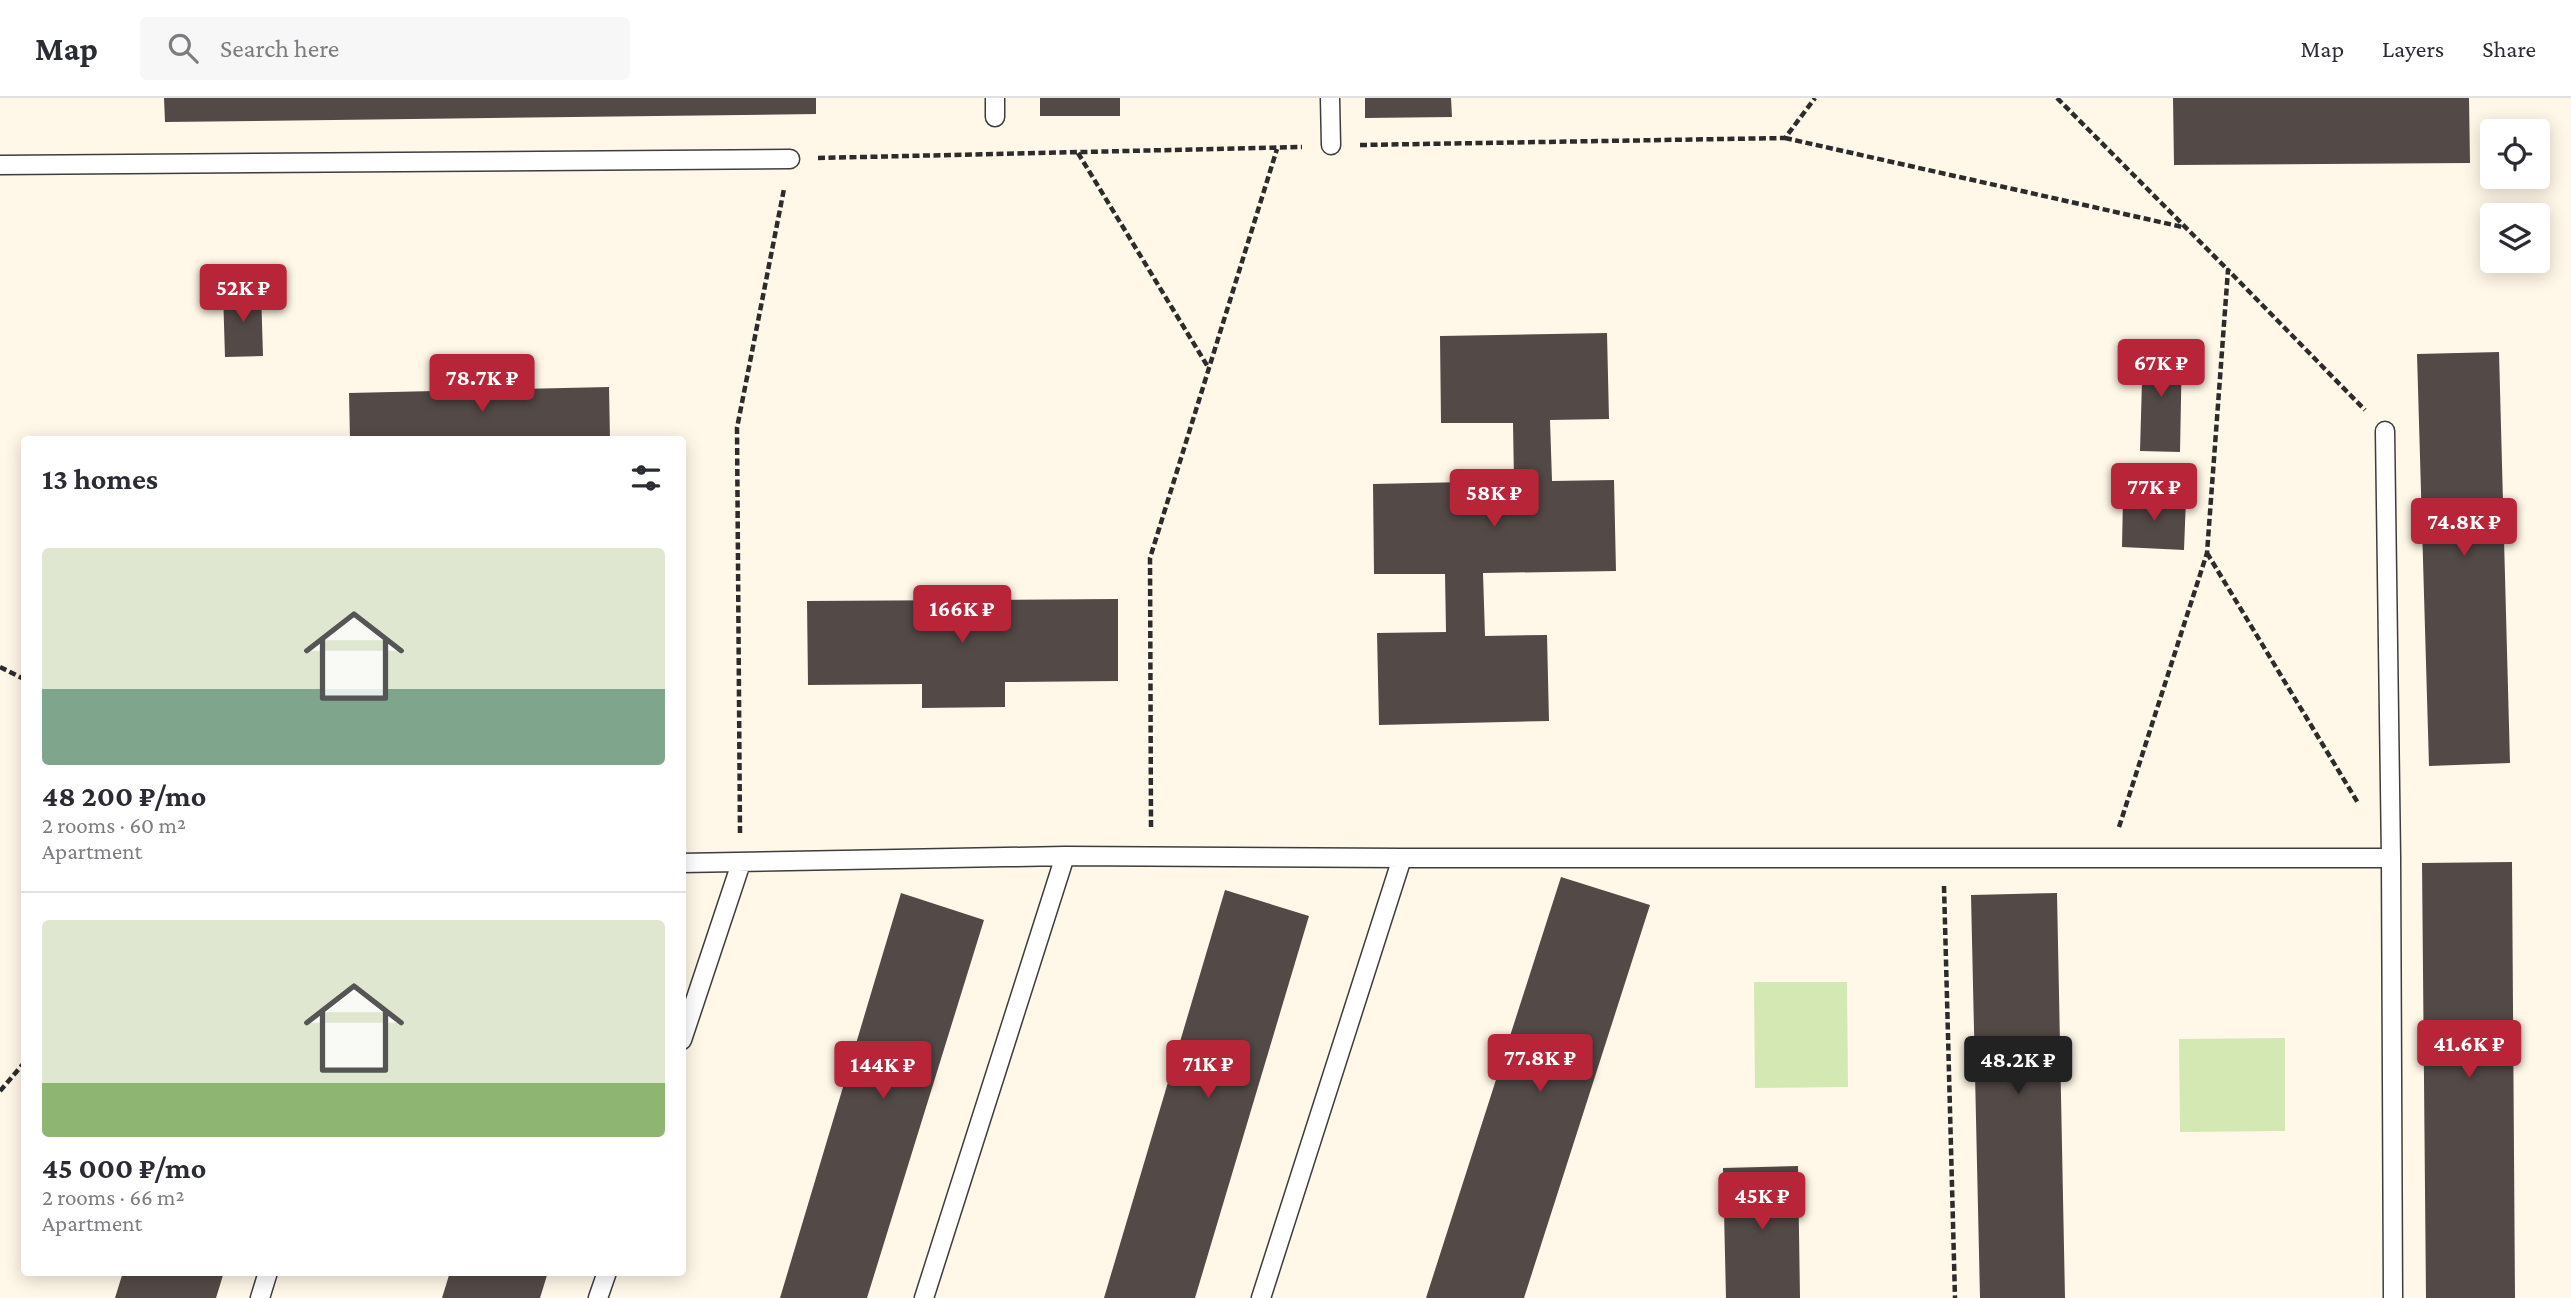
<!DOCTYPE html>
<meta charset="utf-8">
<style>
:root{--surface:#fff;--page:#f7f7f7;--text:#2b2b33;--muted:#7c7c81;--line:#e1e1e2;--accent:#b82538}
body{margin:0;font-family:"Crimson Pro",serif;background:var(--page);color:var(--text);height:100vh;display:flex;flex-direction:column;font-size:26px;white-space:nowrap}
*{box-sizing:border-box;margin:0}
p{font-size:23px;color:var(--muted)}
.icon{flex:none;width:38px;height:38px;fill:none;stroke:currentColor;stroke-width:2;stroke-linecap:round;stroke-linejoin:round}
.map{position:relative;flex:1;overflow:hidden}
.panel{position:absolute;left:21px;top:338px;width:665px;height:840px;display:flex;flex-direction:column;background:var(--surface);border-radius:7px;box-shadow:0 4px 18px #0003}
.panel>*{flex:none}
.fabs{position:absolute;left:2480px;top:21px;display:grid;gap:14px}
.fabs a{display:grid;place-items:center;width:70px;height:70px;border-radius:7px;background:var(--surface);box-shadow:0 4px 18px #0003;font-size:35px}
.price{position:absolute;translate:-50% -60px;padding:0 16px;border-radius:7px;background:var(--accent);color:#fff;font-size:23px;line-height:46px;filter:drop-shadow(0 2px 4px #0008)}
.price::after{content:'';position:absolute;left:50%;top:42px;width:21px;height:16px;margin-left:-10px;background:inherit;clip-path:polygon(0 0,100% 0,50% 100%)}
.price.selected{background:#222;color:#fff}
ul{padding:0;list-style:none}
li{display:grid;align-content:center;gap:14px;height:371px;padding:0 21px}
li+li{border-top:2px solid var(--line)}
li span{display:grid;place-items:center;height:217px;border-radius:7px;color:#555}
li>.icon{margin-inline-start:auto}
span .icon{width:126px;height:126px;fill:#fffc;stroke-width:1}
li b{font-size:30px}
h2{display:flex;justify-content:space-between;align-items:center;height:84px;padding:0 21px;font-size:30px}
header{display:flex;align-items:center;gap:42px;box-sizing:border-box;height:98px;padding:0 35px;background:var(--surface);border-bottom:2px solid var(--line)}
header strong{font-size:33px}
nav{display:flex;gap:38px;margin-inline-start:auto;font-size:24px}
.search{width:490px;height:63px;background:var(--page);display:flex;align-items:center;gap:18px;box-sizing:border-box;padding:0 24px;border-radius:7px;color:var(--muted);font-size:26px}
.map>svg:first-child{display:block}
.green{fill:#d3e8b3}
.building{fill:#534a47}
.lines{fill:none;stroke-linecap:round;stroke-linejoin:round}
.service-casing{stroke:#3d3d3d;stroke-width:21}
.path{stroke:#2c2c2c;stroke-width:4.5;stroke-dasharray:7 3.5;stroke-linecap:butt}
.service{stroke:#fff;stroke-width:18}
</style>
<header>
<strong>Map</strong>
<div class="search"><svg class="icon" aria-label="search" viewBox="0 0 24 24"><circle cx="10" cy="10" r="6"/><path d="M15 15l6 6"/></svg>Search here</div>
<nav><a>Map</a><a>Layers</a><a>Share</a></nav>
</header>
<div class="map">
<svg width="2571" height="1200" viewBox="0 0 2571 1200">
<rect width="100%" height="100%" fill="#fff8e8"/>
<path class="green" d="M1754,884H1847L1848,989L1755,990Z
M2285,940V1033L2180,1034L2179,941Z"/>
<path class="building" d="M164,0H816V16L165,24Z
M1040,0H1120V18H1040Z
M1365,0H1451L1452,19L1365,20Z
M2173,0H2469L2470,65L2174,67Z
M261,192L263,258L225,259L223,194Z
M1607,235L1609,321L1550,322L1552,383L1614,382L1616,473L1483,475L1485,538L1547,537L1549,623L1379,627L1377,535L1446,534L1445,476H1374L1373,386L1514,383L1513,325H1441L1440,238Z
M2143,248L2182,249L2180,354L2140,353Z
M2499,254L2510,665L2429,668L2417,256Z
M609,289L610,341H350L349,295Z
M2123,399L2186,401L2184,452L2122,449Z
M1118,501V583L1005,584V609L922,610V586L808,587L807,503Z
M2512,764L2515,1200H2426L2422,765Z
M1561,779L1650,807L1524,1200H1426Z
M1225,792L1309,818L1195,1200H1104Z
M901,795L984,822L867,1200H780Z
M2057,795L2065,1200H1980L1971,797Z
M1798,1068L1800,1200H1726L1723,1070Z
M123,1174H224L216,1200H115Z
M450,1174H548L540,1200H442Z"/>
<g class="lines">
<g class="service-casing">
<path id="service" d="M995,0V19
M1330,0L1331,47
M0,67L790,61
M2385,333L2391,760
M1065,758L1402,760L1261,1200
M1402,760H2391L2393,1200
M682,765L1065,758L924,1200
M682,942L741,765
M260,1200L268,1174
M598,1200L607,1174"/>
</g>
<path class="path" d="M2057,0L2228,172
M1785,40L2187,130
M1360,47L1785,40L1815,0
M1078,55L1208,269
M818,60L1302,49
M2207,455L2358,705
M0,569L24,581
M1151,729L1150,460L1277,51
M2119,729L2207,455L2228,172L2365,312
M740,735L737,330L784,91
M1944,788L1955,1200
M0,993L24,965"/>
<use href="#service" class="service"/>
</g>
</svg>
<div class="fabs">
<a><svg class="icon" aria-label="locate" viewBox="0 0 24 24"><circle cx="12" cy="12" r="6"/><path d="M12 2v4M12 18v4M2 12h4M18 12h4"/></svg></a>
<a><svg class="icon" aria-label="layers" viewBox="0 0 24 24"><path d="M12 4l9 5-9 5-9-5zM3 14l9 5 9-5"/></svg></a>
</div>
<b class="price" style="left:243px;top:226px">52K ₽</b>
<b class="price" style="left:2161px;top:301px">67K ₽</b>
<b class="price" style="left:482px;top:316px">78.7K ₽</b>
<b class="price" style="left:2154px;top:425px">77K ₽</b>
<b class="price" style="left:1494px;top:431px">58K ₽</b>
<b class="price" style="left:2464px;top:460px">74.8K ₽</b>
<b class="price" style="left:962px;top:547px">166K ₽</b>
<b class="price" style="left:2469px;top:982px">41.6K ₽</b>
<b class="price" style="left:1540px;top:996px">77.8K ₽</b>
<b class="price selected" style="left:2018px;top:998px">48.2K ₽</b>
<b class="price" style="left:1208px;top:1002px">71K ₽</b>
<b class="price" style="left:883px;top:1003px">144K ₽</b>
<b class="price" style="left:1762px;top:1134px">45K ₽</b>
<section class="panel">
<h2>13 homes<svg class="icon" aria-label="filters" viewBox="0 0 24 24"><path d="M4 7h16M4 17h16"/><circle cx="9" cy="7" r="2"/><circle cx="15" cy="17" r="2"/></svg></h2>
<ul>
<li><span style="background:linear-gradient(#dfe7d0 65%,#7fa58c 0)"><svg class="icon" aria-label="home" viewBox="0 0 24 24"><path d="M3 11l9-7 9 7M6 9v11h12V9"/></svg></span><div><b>48 200 ₽/mo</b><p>2 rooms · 60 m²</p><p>Apartment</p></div></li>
<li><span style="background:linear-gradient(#dfe7d0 75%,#8fb573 0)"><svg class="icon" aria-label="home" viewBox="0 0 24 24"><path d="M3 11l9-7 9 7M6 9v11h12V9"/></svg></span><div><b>45 000 ₽/mo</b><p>2 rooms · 66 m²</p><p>Apartment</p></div></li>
</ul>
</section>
</div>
